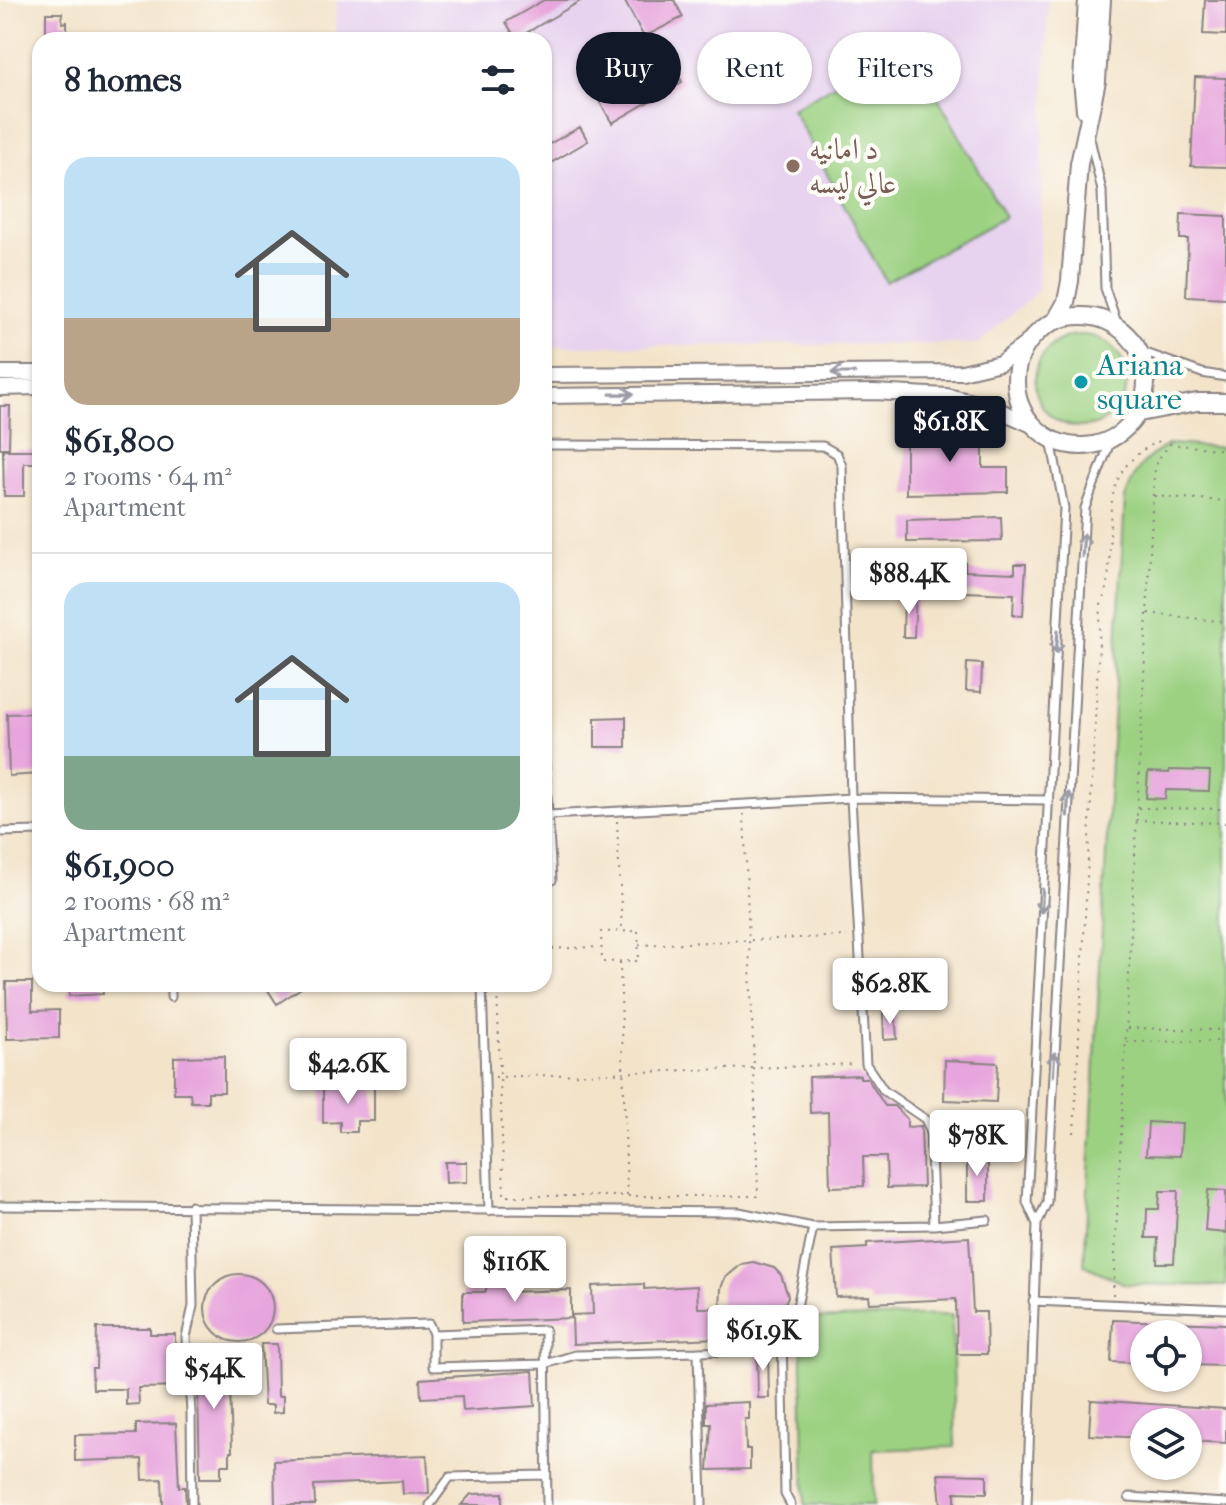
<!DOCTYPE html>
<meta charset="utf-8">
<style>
:root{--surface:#fff;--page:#f2f2f3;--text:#1f2937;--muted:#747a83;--line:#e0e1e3;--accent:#111827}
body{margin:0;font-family:"IM FELL French Canon",Amiri,serif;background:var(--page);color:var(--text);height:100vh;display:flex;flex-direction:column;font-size:30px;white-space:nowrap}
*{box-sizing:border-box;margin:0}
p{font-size:26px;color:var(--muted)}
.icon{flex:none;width:44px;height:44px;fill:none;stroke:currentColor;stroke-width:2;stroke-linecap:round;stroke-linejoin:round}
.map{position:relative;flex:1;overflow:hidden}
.panel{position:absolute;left:32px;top:32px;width:520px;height:960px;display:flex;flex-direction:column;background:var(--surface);border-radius:24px;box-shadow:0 2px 6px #0004}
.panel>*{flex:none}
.banner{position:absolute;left:576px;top:32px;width:530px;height:72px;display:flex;gap:16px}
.controls{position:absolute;left:1130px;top:1320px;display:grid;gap:16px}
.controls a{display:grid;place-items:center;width:72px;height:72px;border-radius:50%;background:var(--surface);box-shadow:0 2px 6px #0004;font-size:40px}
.price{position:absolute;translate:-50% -68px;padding:0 18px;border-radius:8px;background:#fff;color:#222;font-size:26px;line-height:52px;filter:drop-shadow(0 2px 4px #0008)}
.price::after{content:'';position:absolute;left:50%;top:48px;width:24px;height:18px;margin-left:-12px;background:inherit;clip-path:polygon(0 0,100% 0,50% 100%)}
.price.on{background:var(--accent);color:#fff}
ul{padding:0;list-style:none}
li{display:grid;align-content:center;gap:16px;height:424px;padding:0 32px}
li+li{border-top:2px solid var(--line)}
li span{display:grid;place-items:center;height:248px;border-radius:24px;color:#555}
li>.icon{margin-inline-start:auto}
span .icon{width:144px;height:144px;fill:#fffc;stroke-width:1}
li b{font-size:34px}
h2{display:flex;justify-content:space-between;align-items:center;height:96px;padding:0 32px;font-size:34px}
.tag{padding:0 28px;border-radius:36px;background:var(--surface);box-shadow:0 2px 6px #0004;font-size:28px;line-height:72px}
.tag.on{background:var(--accent);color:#fff}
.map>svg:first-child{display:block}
.built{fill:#e7d2ef}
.green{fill:#9cd182;stroke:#5f7a5e;stroke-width:2}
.building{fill:#e7a5dd}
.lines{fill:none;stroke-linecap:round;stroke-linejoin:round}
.service-casing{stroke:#8a8282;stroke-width:11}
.minor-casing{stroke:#8a8282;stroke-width:18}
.tertiary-casing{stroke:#8a8282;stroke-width:20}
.path{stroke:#8a8282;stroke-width:2;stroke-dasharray:2 6;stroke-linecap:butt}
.service{stroke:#fff;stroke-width:7}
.minor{stroke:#fff;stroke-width:14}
.tertiary{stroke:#fff;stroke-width:16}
.oneway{stroke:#9c9ca7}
.education-dot{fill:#8d6e63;stroke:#fdfcf7;stroke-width:3}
.culture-dot{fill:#0f9aa8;stroke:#fdfcf7;stroke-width:3}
.labels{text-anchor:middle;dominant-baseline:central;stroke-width:8;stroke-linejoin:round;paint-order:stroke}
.education-label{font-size:30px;fill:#785e54;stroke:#fdfcf7;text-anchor:start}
.culture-label{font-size:30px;fill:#0d838f;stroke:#fdfcf7;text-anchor:start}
</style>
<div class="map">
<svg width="1226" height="1505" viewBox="0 0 1226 1505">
<rect width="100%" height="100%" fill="#fdfcf7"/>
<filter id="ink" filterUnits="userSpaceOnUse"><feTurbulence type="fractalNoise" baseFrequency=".0125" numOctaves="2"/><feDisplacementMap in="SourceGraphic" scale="16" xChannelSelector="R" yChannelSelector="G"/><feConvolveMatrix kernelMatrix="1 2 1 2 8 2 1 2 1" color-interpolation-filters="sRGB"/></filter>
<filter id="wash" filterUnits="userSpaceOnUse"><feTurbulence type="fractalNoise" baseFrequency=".006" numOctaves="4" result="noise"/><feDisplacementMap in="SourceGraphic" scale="32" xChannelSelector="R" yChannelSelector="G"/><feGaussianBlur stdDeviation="1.8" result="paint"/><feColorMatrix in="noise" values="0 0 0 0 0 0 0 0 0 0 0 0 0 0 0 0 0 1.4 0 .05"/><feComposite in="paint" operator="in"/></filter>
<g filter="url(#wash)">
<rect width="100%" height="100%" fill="#f3e3c9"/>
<path class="built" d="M337,0H1048L1038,291L978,344L544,346V40H335Z"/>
<path class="green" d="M908,44L1005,217L886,282L792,109Z
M1035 381a46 46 0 1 1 92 0a46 46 0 1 1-92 0Z
M1170,444L1226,448V1286L1125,1284L1084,1265L1125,498C1136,469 1142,459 1170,444Z
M952,1315L955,1447L873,1450L874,1505H805L801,1319Z"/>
<g id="blocks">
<path class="building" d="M544,0H582L516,39L506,22Z
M624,0H674L683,17L644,37Z
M1205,0H1226V35L1203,34Z
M46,13H62V23L67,22V40H46Z
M601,59L622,95L672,65L682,82L612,123L595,93L591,95L578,73Z
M1195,77L1226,78V167L1191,166Z
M580,127L588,141L544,167V147Z
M1181,214L1226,216V298L1186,296L1188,239H1180Z
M0,406H10L9,448H0Z
M906,431H983V468H1008V492L906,494Z
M3,450H40V463H24V496H4Z
M1001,517L1002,541L907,542V520Z
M942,561L965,562V571L1015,573V564H1026L1023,616L1013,615L1014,594L941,591Z
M904,595H916L914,637H903Z
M967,663L982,664L981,692L966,691Z
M40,713V774L9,776L7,714Z
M626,717V747H595V718Z
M1169,770L1210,771L1209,791L1166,790L1165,799L1146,798L1148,772L1169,773Z
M6,982H32V1011L59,1010V1038L7,1039Z
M69,984H102L103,994L69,996Z
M264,984H307L277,1004Z
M895,1011L897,1039L884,1040L883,1012Z
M224,1056V1092H208V1102H191L190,1093H174V1057Z
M945,1060L998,1063L996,1102L944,1100Z
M860,1075V1078H867L885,1106H894L907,1119V1127L921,1126L923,1187L887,1188L886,1157H863L864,1186L830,1187L828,1112L810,1113L809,1077Z
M374,1086V1121H357V1132H340V1122L323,1123V1087Z
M1148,1122L1182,1124L1180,1156L1146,1155Z
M967,1152H980L979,1158H988V1201H967Z
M445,1162H467V1182L446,1183Z
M1208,1190L1226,1191V1233L1205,1231Z
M1160,1191H1178L1174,1263H1157L1158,1238H1146L1147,1209H1159Z
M969,1237L973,1312H986L987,1354H957L956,1299L870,1303L869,1296L836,1297L833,1250L867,1248V1243Z
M753,1262L774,1268L781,1275L788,1296L780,1317L761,1328L739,1325L720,1312L721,1288L725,1278L742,1264Z
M205 1308a34 34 0 1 1 68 0a34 34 0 1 1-68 0Z
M496,1278L504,1281L507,1292L571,1290V1318L463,1322V1292H485L489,1281Z
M644,1284V1289L697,1286L698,1308H717L718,1338L573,1344L572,1315L593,1314L592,1286Z
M1113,1320L1226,1324V1366L1188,1365V1334H1144V1363L1111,1362Z
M97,1328H150V1334H175V1373H182L183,1387L138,1388L139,1404L126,1405V1389H93L92,1368H96Z
M261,1344H277L278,1396H283V1412L273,1413V1405H264Z
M768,1348L769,1398H758L757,1349Z
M229,1349L232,1452H230V1465H221V1478H200L198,1387H196L195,1373H198L197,1350Z
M533,1371L535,1406L463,1411L462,1396L421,1398L420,1379Z
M1091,1400L1226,1409V1443L1188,1441V1422H1144V1438L1089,1435Z
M749,1402V1419H745L746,1449H750V1469L708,1470L711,1424H706V1404Z
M176,1423L179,1487H185L186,1505H163L162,1479L143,1480L142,1459L75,1461V1435L136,1434V1424Z
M427,1455L429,1493L403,1494L402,1481L314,1485L315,1505H275L274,1461Z
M938,1474L987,1475V1493L955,1492V1505H941Z
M503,1493V1505H461L471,1494Z"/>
</g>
</g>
<g filter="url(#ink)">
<use href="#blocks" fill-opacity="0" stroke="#8a8282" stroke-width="2"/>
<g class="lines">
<g class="service-casing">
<path id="service" d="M1089,134L1102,191L1105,288L1118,326
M1140,351L1202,373L1226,377
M544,445L823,446L837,454L842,466L851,798L866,1064L884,1091L925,1119L930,1130L934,1225
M544,749L552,880L544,881
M549,815L851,798L1048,800
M0,832L40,831
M482,984L489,1211
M171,997V984
M0,1206L739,1212L813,1227L934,1225L987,1220
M191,1206L193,1306L186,1337L191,1412L192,1505
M1037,1224L1027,1202L1064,508L1051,440
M1033,1301L1226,1309
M276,1329L429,1324L433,1334L545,1330L547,1505
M433,1334V1367L545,1364L575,1355L698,1352L702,1505
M698,1352L730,1351L729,1333
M1129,1497L1226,1503
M430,1505L450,1477L546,1475
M791,1505L785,1494L782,1330L797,1307L813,1227
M1027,1505L1037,1224L1047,1202L1085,508L1111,440"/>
</g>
<g class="minor-casing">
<path id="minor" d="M0,373H40
M544,375L962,372L1000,363L1026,344
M0,388L40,387
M544,396L874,392L947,396L987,405L1030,424"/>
</g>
<g class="tertiary-casing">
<path id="tertiary" d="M1085,110L1082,80L1087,0
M1016 381a65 65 0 1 1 130 0a65 65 0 1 1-130 0Z
M1056,320L1066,302L1070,281L1079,164L1097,81L1102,0
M1139,413L1197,402H1226"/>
</g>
<path class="path" d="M1154,496L1226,501
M1148,613L1226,622
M1138,808L1226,809
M1136,820L1226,823
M617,821L622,930
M638,931L639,961L602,962L601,932Z
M639,945L847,936
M544,949L600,947
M620,962L627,1196
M497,984L504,1196H758L754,1068L855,1064
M1128,1028L1226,1030
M1127,1042L1226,1041
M495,1077L754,1068L744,814
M1074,1133L1101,605C1126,542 1081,474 1164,439
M1113,1295L1154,474L1158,459L1170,444L1226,450"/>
<use href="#service" class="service"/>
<use href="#minor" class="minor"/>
<use href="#tertiary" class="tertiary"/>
</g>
<defs><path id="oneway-shaft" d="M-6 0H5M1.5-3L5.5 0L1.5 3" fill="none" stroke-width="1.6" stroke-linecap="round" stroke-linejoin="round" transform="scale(2)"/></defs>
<g class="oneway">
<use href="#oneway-shaft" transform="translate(843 373) rotate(180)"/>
<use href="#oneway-shaft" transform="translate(622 394) rotate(-1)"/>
<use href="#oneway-shaft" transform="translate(1083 545) rotate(-86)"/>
<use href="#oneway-shaft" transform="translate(1057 642) rotate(95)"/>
<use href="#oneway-shaft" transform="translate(1068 804) rotate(-87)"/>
<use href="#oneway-shaft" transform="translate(1042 901) rotate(93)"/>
<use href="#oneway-shaft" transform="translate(1054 1064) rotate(-87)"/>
</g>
</g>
<circle class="education-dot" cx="793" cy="166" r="8"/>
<circle class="culture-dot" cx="1081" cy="382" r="8"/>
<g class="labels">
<g class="education-label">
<text x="809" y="149">د امانیه<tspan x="809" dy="34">عالي لیسه</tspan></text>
</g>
<g class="culture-label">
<text x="1097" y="365">Ariana<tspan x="1097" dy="34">square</tspan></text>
</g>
</g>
</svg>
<div class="controls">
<a><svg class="icon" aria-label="locate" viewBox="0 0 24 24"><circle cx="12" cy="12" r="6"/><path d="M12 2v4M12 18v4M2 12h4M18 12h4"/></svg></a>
<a><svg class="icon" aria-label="layers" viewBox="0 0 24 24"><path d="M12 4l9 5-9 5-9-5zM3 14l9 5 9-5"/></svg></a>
</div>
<b class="price on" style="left:950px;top:464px">$61.8K</b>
<b class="price" style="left:909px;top:616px">$88.4K</b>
<b class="price" style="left:890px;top:1026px">$62.8K</b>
<b class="price" style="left:348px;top:1106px">$42.6K</b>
<b class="price" style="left:977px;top:1178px">$78K</b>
<b class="price" style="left:515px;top:1304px">$116K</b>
<b class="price" style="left:763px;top:1373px">$61.9K</b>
<b class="price" style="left:214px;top:1411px">$54K</b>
<div class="banner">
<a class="tag on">Buy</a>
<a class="tag">Rent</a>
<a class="tag">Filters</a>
</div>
<section class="panel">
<h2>8 homes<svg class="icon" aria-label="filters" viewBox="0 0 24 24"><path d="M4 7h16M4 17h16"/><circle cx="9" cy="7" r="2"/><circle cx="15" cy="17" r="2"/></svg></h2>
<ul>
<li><span style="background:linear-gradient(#bfe0f5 65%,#b9a48a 0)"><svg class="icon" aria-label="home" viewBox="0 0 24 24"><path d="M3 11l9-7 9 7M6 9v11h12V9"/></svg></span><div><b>$61,800</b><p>2 rooms · 64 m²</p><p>Apartment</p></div></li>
<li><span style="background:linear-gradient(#bfe0f5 70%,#7fa58c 0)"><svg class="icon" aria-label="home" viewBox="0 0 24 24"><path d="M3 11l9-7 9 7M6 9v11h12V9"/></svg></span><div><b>$61,900</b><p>2 rooms · 68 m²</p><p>Apartment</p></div></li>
</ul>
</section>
</div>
